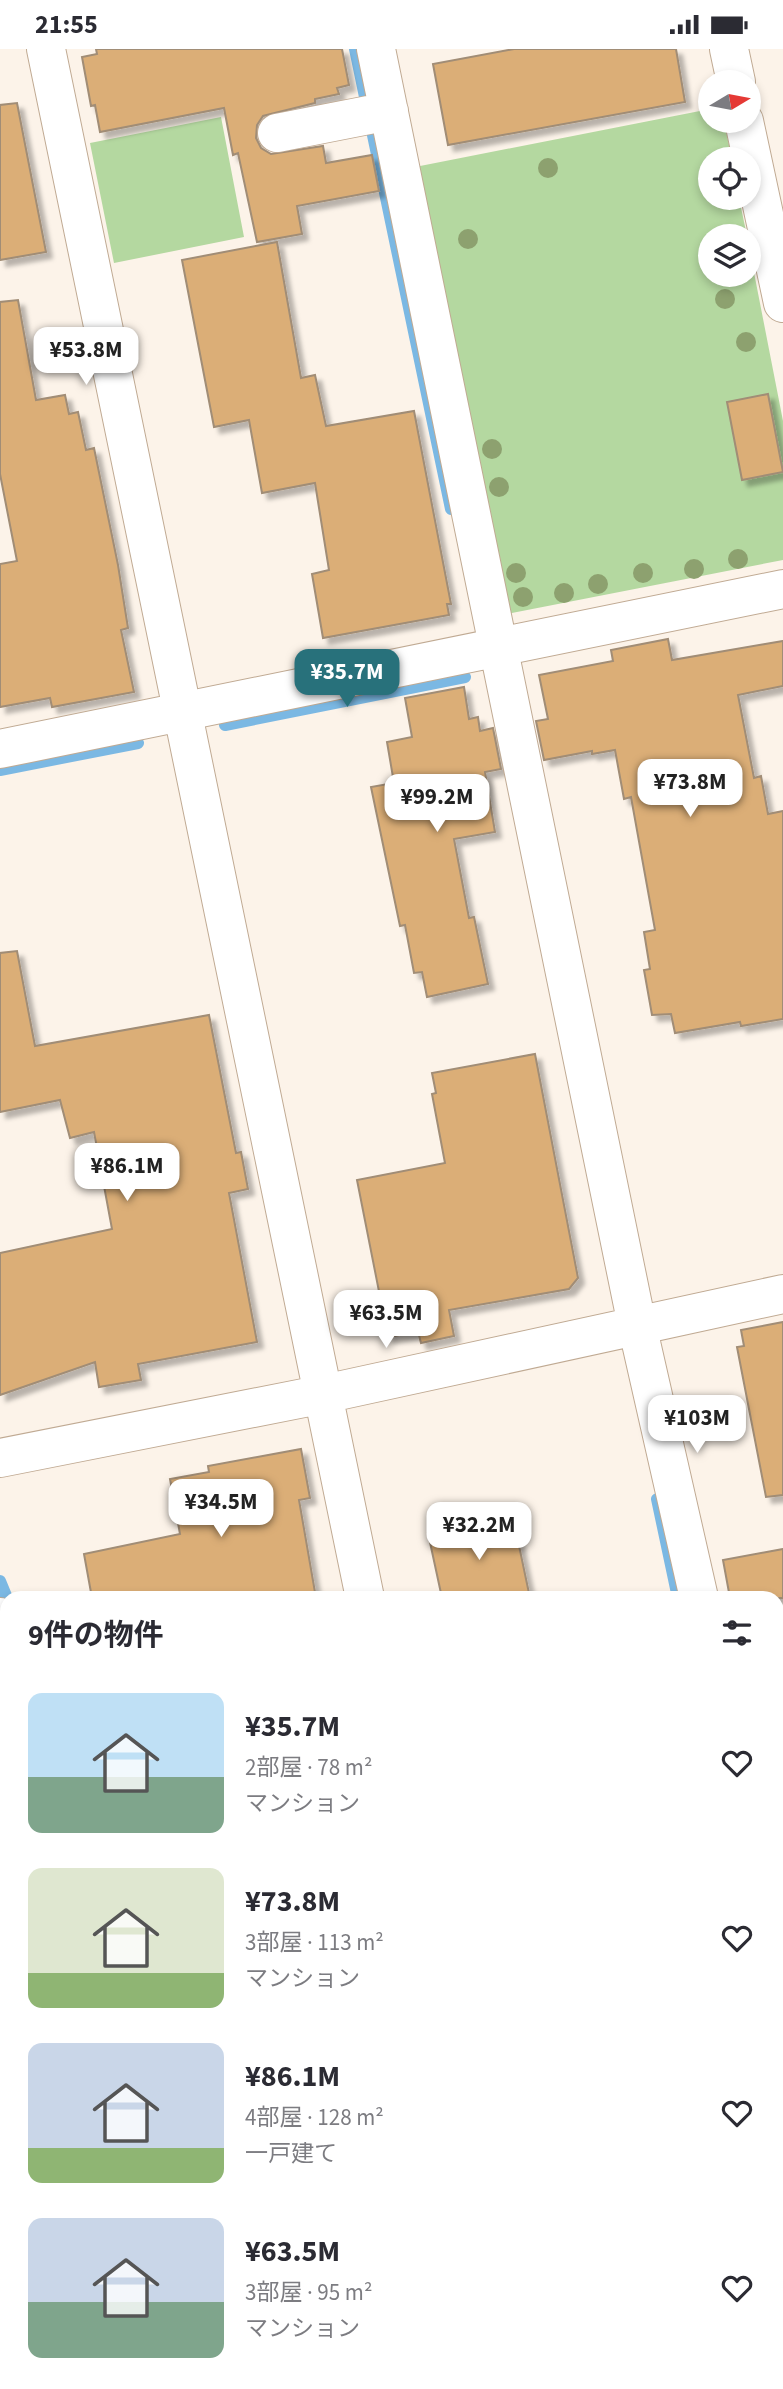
<!DOCTYPE html>
<html lang="ja">
<meta charset="utf-8">
<style>
:root{--surface:#fff;--page:#f2f2f3;--text:#2b2b33;--muted:#7c7c81;--accent:#28717b}
body{margin:0;font-family:"Source Sans 3","Noto Sans JP",sans-serif;background:var(--page);color:var(--text);height:100vh;display:flex;flex-direction:column;font-size:26px;white-space:nowrap}
*{box-sizing:border-box;margin:0}
p{font-size:23px;color:var(--muted)}
.icon{flex:none;width:38px;height:38px;fill:none;stroke:currentColor;stroke-width:2;stroke-linecap:round;stroke-linejoin:round}
.map{position:relative;flex:1;overflow:hidden}
.side{position:absolute;left:0px;top:1542px;width:784px;height:800px;display:flex;flex-direction:column;background:var(--surface);border-radius:21px 21px 0 0;box-shadow:0 4px 10px #0003}
.side>*{flex:none}
.needle{width:46px;rotate:80deg}
.fabs{position:absolute;left:698px;top:21px;display:grid;gap:14px}
.fabs a{display:grid;place-items:center;width:63px;height:63px;border-radius:50%;background:var(--surface);box-shadow:0 4px 10px #0003;font-size:35px}
.price{position:absolute;translate:-50% -60px;padding:0 16px;border-radius:14px;background:#fff;color:#222;font-size:23px;line-height:46px;filter:drop-shadow(0 2px 4px #0008)}
.price::after{content:'';position:absolute;left:50%;top:42px;width:21px;height:16px;margin-left:-10px;background:inherit;clip-path:polygon(0 0,100% 0,50% 100%)}
.price.selected{background:var(--accent);color:#fff}
ul{padding:0;list-style:none}
li{display:flex;align-items:center;gap:21px;height:175px;padding:0 28px}
li span{display:grid;place-items:center;flex:none;width:196px;height:140px;border-radius:14px;color:#555}
li>.icon{margin-inline-start:auto}
span .icon{width:84px;height:84px;fill:#fffc;stroke-width:1}
li b{font-size:30px}
h2{display:flex;justify-content:space-between;align-items:center;height:84px;padding:0 28px;font-size:30px}
.status{display:flex;justify-content:space-between;align-items:center;height:49px;padding:0 35px;background:var(--surface);direction:ltr}
.status svg{height:19px;fill:currentColor}
.map>svg:first-child{display:block}
.green{fill:#b4d8a0}
.water{fill:#7bb8e3}
.lines{fill:none;stroke-linecap:round;stroke-linejoin:round}
.stream{stroke:#7bb8e3;stroke-width:12}
.building{fill:#dbae77;stroke:#a18d76;stroke-width:2;filter:url(#shadow)}
.minor-casing{stroke:#c0aa93;stroke-width:40}
.path{stroke:#a59c92;stroke-width:4.5;stroke-dasharray:3.5 3.5;stroke-linecap:butt}
.minor{stroke:#fff;stroke-width:38}
.rail-casing{stroke:#8b8278;stroke-width:8}
.rail{stroke:#fff;stroke-width:5;stroke-dasharray:16;stroke-linecap:butt}
.tree{fill:#8da16f}
</style>
<div class="status"><b>21:55</b><svg viewBox="0 0 49 12"><path d="M0 12V9h3v3zM5 12V6h3v6zM10 12V3h3v9zM15 12V0h3v12zM26 1h20v11H26zM47 4h2v5h-2z"/></svg></div>
<div class="map">
<svg width="783" height="2340" viewBox="0 0 783 2340">
<defs>
<filter id="shadow"><feDropShadow dx="6" dy="6" stdDeviation="2" flood-color="#0004"/></filter>
</defs>
<rect width="100%" height="100%" fill="#fcf3e9"/>
<path class="green" d="M710,60V72H724L732,110H710V149H739L747,187H710V226H749V198L783,372V511L507,565L415,118Z
M221,68L244,188L114,214L90,94Z
M783,1883V2267L777,2269V1884Z"/>
<path class="water" d="M777,2183L783,2187V2224L777,2220Z"/>
<g class="lines">
<path class="stream" d="M355,0L451,460
M225,676L465,628
M0,721L138,694
M657,1450L678,1549
M0,1532L7,1549
M0,1801L7,1803
M0,2078L7,2076
M151,2340L155,2334"/>
</g>
<path class="building" d="M96,0H342L349,36L337,39L339,45L315,50V54L263,67L257,76L256,89L261,99L271,105L323,97L326,114L372,106L379,142L297,157L302,185L257,193L238,104L233,106L224,59L100,83L95,56L91,57L82,8L97,5Z
M514,0H676L685,53L448,96L433,15Z
M17,54L46,203L0,211V56Z
M277,193L301,329L315,326L326,377L414,362L451,555H447L449,566L323,589L312,525L329,521L315,434L262,444L249,371L214,378L182,211Z
M18,251L36,351L65,346L69,365L78,363L86,401L94,399L118,516L128,579L121,581L134,643L52,658L50,649L0,658V515L17,512L0,425V253Z
M768,345L783,423L742,431L727,353Z
M668,590L672,611L783,592V637L738,646L754,729L761,727L768,765L783,762V970L741,977L740,973L675,984L671,965L652,966L644,921L650,920L644,883L655,881L631,748L624,750L615,701L592,705V702L544,711L536,672L548,670L539,626L613,612L611,601Z
M464,638L469,670L478,668L480,682L493,679L501,720L485,723L495,783L454,790L469,869L474,868L488,935L427,948L422,923L414,924L405,876L400,877L371,738L394,734L387,693L412,688L405,649Z
M17,902L35,997L209,966L236,1104L241,1103L248,1140L229,1144L257,1293L138,1315L141,1331L99,1338L95,1313L0,1346V1204L112,1180L94,1083L70,1089L60,1051L0,1063V904Z
M535,1005L578,1229L569,1240L449,1261L454,1287L421,1294L418,1283L388,1288L357,1131L445,1114L432,1045L436,1044L432,1024Z
M783,1273V1446L766,1448L737,1298L744,1297L741,1281Z
M301,1400L310,1449L299,1451L316,1549H92L84,1505L180,1485L170,1430L209,1423L208,1417Z
M502,1468L508,1494L518,1492L530,1549H442L428,1484Z
M783,1500V1549H730L723,1511Z"/>
<g class="lines">
<g class="minor-casing">
<path id="minor" d="M46,0L365,1549
M376,0L637,1276L699,1549
M729,0L736,33
M744,72L783,254
M277,84L389,62
M0,700L783,540
M0,1409L324,1345L783,1245
M0,1568L7,1585
M777,1757L783,1755
M0,1764L7,1766
M777,1848L783,1847
M0,1943L7,1941
M0,2031L7,2030
M777,2282L783,2281
M484,2340L511,2334"/>
</g>
<path class="path" d="M777,2147L783,2151"/>
<use href="#minor" class="minor"/>
<g class="rail-casing">
<path id="rail" d="M777,1800L783,1799
M777,1823L783,1822
M0,1979L7,1977
M0,2003L7,2002"/>
</g>
<use href="#rail" class="rail"/>
</g>
<g class="tree">
<circle cx="548" cy="119" r="10"/>
<circle cx="468" cy="190" r="10"/>
<circle cx="725" cy="250" r="10"/>
<circle cx="746" cy="293" r="10"/>
<circle cx="492" cy="400" r="10"/>
<circle cx="499" cy="438" r="10"/>
<circle cx="738" cy="510" r="10"/>
<circle cx="694" cy="520" r="10"/>
<circle cx="516" cy="524" r="10"/>
<circle cx="643" cy="524" r="10"/>
<circle cx="598" cy="535" r="10"/>
<circle cx="564" cy="544" r="10"/>
<circle cx="523" cy="548" r="10"/>
</g>
</svg>
<div class="fabs">
<a><svg class="needle" viewBox="-14 -14 28 28"><path d="M0-13l5 13h-10z" fill="#e53935"/><path d="M0 13l5-13h-10z" fill="#7c7c81"/></svg></a>
<a><svg class="icon" aria-label="locate" viewBox="0 0 24 24"><circle cx="12" cy="12" r="6"/><path d="M12 2v4M12 18v4M2 12h4M18 12h4"/></svg></a>
<a><svg class="icon" aria-label="layers" viewBox="0 0 24 24"><path d="M12 4l9 5-9 5-9-5zM3 14l9 5 9-5"/></svg></a>
</div>
<b class="price" style="left:86px;top:338px">¥53.8M</b>
<b class="price selected" style="left:347px;top:660px">¥35.7M</b>
<b class="price" style="left:690px;top:770px">¥73.8M</b>
<b class="price" style="left:437px;top:785px">¥99.2M</b>
<b class="price" style="left:127px;top:1154px">¥86.1M</b>
<b class="price" style="left:386px;top:1301px">¥63.5M</b>
<b class="price" style="left:697px;top:1406px">¥103M</b>
<b class="price" style="left:221px;top:1490px">¥34.5M</b>
<b class="price" style="left:479px;top:1513px">¥32.2M</b>
<section class="side">
<h2>9件の物件<svg class="icon" aria-label="filters" viewBox="0 0 24 24"><path d="M4 7h16M4 17h16"/><circle cx="9" cy="7" r="2"/><circle cx="15" cy="17" r="2"/></svg></h2>
<ul>
<li><span style="background:linear-gradient(#bfe0f5 60%,#7fa58c 0)"><svg class="icon" aria-label="home" viewBox="0 0 24 24"><path d="M3 11l9-7 9 7M6 9v11h12V9"/></svg></span><div><b>¥35.7M</b><p>2部屋 · 78 m²</p><p>マンション</p></div><svg class="icon" aria-label="heart" viewBox="0 0 24 24"><path d="M12 20l-8-8c-3-5 5-10 8-4 3-6 11-1 8 4z"/></svg></li>
<li><span style="background:linear-gradient(#dfe7d0 75%,#8fb573 0)"><svg class="icon" aria-label="home" viewBox="0 0 24 24"><path d="M3 11l9-7 9 7M6 9v11h12V9"/></svg></span><div><b>¥73.8M</b><p>3部屋 · 113 m²</p><p>マンション</p></div><svg class="icon" aria-label="heart" viewBox="0 0 24 24"><path d="M12 20l-8-8c-3-5 5-10 8-4 3-6 11-1 8 4z"/></svg></li>
<li><span style="background:linear-gradient(#c9d6e8 75%,#8fb573 0)"><svg class="icon" aria-label="home" viewBox="0 0 24 24"><path d="M3 11l9-7 9 7M6 9v11h12V9"/></svg></span><div><b>¥86.1M</b><p>4部屋 · 128 m²</p><p>一戸建て</p></div><svg class="icon" aria-label="heart" viewBox="0 0 24 24"><path d="M12 20l-8-8c-3-5 5-10 8-4 3-6 11-1 8 4z"/></svg></li>
<li><span style="background:linear-gradient(#c9d6e8 60%,#7fa58c 0)"><svg class="icon" aria-label="home" viewBox="0 0 24 24"><path d="M3 11l9-7 9 7M6 9v11h12V9"/></svg></span><div><b>¥63.5M</b><p>3部屋 · 95 m²</p><p>マンション</p></div><svg class="icon" aria-label="heart" viewBox="0 0 24 24"><path d="M12 20l-8-8c-3-5 5-10 8-4 3-6 11-1 8 4z"/></svg></li>
</ul>
</section>
</div>
